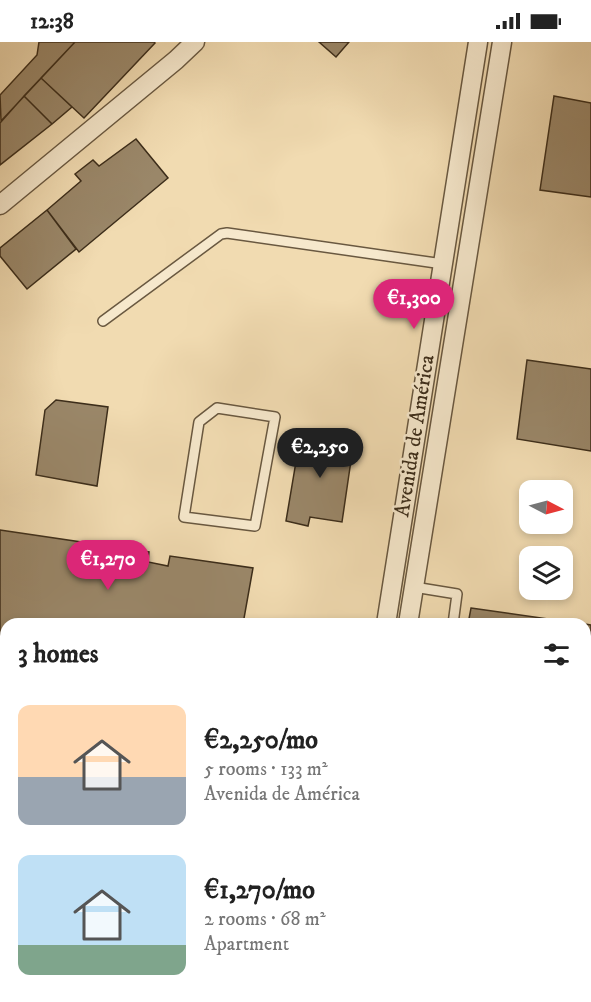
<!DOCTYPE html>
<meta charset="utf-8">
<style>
:root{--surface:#fff;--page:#f6f6f6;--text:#222;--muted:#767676;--accent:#db2777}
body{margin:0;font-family:"IM FELL DW Pica",serif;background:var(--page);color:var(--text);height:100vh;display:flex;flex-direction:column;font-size:22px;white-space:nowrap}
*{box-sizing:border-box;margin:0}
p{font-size:20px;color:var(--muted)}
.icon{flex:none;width:33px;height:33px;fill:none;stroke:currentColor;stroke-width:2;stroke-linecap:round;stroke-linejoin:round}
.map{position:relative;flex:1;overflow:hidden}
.sheet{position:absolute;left:0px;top:576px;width:591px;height:384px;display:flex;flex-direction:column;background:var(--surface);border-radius:18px 18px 0 0;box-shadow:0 3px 9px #0003}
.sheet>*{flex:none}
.needle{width:39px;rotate:96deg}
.controls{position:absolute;left:519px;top:438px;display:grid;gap:12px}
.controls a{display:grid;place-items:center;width:54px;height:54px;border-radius:12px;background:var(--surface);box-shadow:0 3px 9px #0003;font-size:30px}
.price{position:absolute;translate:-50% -51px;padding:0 14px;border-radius:21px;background:var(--accent);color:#fff;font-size:20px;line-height:39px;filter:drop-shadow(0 2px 3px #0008)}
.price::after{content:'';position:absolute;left:50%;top:36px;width:18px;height:14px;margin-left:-9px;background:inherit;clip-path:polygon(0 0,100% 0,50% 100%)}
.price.selected{background:#222;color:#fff}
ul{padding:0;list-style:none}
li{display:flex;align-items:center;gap:18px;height:150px;padding:0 18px}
li span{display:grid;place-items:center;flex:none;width:168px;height:120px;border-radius:12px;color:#555}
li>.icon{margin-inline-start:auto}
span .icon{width:72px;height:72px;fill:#fffc;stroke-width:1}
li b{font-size:26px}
h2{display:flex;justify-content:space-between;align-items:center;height:72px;padding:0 18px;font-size:26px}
.status{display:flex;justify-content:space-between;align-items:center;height:42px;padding:0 30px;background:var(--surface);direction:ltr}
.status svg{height:16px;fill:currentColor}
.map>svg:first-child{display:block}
.building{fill:#9a8769;stroke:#3c2d1a;stroke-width:1.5}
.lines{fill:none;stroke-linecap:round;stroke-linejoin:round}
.service-casing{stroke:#695840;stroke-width:12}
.pedestrian-casing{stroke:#695840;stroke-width:16}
.minor-casing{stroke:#695840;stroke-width:21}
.service{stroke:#f6e8cc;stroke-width:9}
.pedestrian{stroke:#f6e8cc;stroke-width:14}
.minor{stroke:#f6e8cc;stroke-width:18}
.labels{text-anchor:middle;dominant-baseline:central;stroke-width:5;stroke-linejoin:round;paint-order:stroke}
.street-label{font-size:21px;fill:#3c2d1a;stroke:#f6e8cc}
</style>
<div class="status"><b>12:38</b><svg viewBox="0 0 49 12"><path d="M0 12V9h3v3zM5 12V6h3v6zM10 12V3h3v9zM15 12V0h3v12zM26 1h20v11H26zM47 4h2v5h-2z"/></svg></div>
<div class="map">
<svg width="591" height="960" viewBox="0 0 591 960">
<rect width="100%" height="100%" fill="#f1dbb1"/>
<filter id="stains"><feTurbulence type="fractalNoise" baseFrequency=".00333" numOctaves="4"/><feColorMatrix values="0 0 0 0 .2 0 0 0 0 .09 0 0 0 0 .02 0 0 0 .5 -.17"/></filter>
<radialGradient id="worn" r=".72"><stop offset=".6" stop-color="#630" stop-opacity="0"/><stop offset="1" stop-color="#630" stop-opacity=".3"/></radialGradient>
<path class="building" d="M39,0H75L1,79L0,53L37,13Z
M75,0H154L155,1L84,76L41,36Z
M319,0H349L336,15Z
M41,36L72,65L52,82L24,54Z
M24,54L52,82L0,123V81Z
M554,54L591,61V155L540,148Z
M136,97L168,136L79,210L47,168L81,139L75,132L93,118L99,124Z
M47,168L76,207L27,247L0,214V206Z
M527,318L591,327V409L517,397Z
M56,358L108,365L97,444L36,433L45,368Z
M301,390L354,398L342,480L310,475L308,484L286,479Z
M0,488L149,510L148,520L168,524L170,514L253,526L243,582H6V731L0,732Z
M471,566L583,582H468Z
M585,582L591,583V647L585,648Z
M0,818L6,820V954H259L258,960H0Z"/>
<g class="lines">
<g class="service-casing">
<path id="service" d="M103,279L221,192L227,191L443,222
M217,366L275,375L255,484L184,475L199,380Z
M414,545L457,552L453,582
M585,657L591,656
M291,960L292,956"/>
</g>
<g class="pedestrian-casing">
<path id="pedestrian" d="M0,779L6,778"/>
</g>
<g class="minor-casing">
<path id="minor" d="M0,163L176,18L195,0
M386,582L478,0
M408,582L502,0
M585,690L591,689
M326,960L327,954
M347,960L348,954"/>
</g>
<use href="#service" class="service"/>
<use href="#pedestrian" class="pedestrian"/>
<use href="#minor" class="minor"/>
</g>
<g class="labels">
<g class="street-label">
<text transform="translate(415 394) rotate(-81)">Avenida de América</text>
</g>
</g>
<rect width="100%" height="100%" filter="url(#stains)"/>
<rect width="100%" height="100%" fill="url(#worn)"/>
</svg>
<div class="controls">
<a><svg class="needle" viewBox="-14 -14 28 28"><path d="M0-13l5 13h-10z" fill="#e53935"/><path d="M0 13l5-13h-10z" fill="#767676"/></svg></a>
<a><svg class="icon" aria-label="layers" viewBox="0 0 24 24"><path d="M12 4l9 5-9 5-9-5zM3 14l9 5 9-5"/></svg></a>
</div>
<b class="price" style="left:414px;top:288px">€1,300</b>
<b class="price selected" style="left:320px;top:437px">€2,250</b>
<b class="price" style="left:108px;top:549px">€1,270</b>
<section class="sheet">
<h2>3 homes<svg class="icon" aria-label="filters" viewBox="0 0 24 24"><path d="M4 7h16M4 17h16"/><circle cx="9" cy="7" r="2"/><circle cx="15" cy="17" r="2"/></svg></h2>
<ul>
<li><span style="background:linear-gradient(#ffd9b3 60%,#9aa5b1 0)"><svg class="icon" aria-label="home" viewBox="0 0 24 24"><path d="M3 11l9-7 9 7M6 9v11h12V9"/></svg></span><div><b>€2,250/mo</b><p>5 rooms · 133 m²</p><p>Avenida de América</p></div></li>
<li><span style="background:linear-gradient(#bfe0f5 75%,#7fa58c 0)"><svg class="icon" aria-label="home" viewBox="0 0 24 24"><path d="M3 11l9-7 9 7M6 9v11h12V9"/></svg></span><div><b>€1,270/mo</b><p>2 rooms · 68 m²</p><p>Apartment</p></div></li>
</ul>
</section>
</div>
